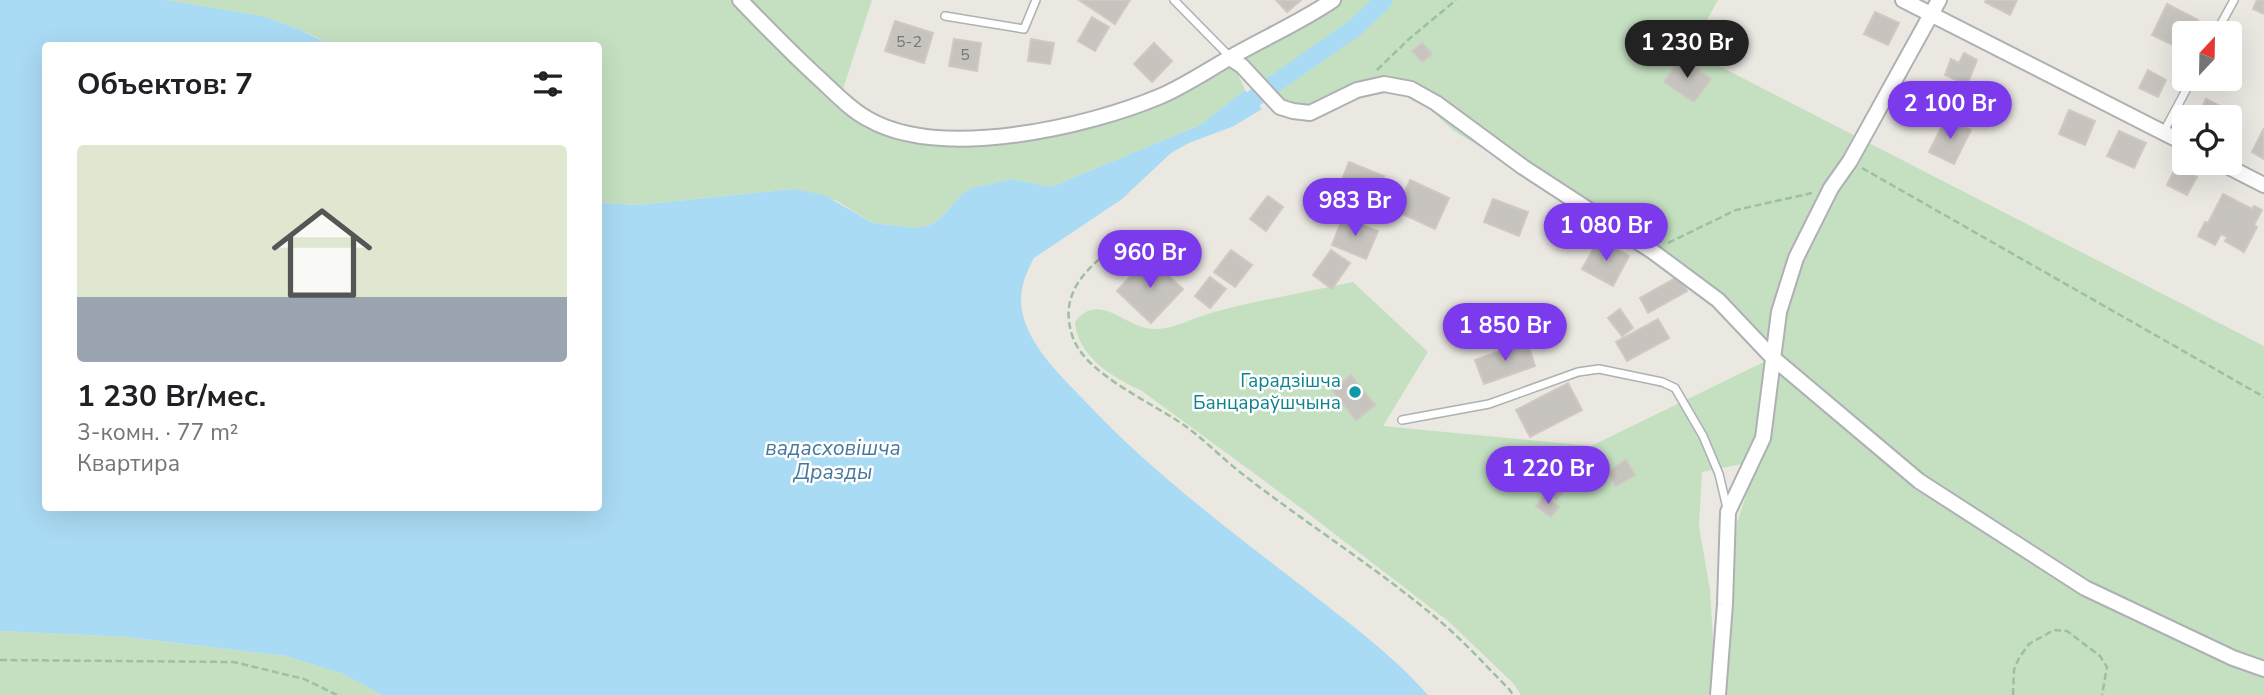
<!DOCTYPE html>
<html lang="ru">
<meta charset="utf-8">
<style>
:root{--surface:#fff;--page:#f6f6f6;--text:#202124;--muted:#757577;--line:#e0e0e0;--accent:#7c3aed}
body{margin:0;font-family:"Nunito Sans",sans-serif;background:var(--page);color:var(--text);height:100vh;display:flex;flex-direction:column;font-size:26px;white-space:nowrap}
*{box-sizing:border-box;margin:0}
p{font-size:23px;color:var(--muted)}
.icon{flex:none;width:38px;height:38px;fill:none;stroke:currentColor;stroke-width:2;stroke-linecap:round;stroke-linejoin:round}
.map{position:relative;flex:1;overflow:hidden}
.panel{position:absolute;left:42px;top:42px;width:560px;height:469px;display:flex;flex-direction:column;background:var(--surface);border-radius:7px;box-shadow:0 7px 28px #0002}
.panel>*{flex:none}
.needle{width:46px;rotate:22deg}
.fabs{position:absolute;left:2172px;top:21px;display:grid;gap:14px}
.fabs a{display:grid;place-items:center;width:70px;height:70px;border-radius:7px;background:var(--surface);box-shadow:0 7px 28px #0002;font-size:35px}
.price{position:absolute;translate:-50% -60px;padding:0 16px;border-radius:24px;background:var(--accent);color:#fff;font-size:23px;line-height:46px;filter:drop-shadow(0 2px 4px #0008)}
.price::after{content:'';position:absolute;left:50%;top:42px;width:21px;height:16px;margin-left:-10px;background:inherit;clip-path:polygon(0 0,100% 0,50% 100%)}
.price.selected{background:#222;color:#fff}
ul{padding:0;list-style:none}
li{display:grid;align-content:center;gap:14px;height:371px;padding:0 35px}
li+li{border-top:2px solid var(--line)}
li span{display:grid;place-items:center;height:217px;border-radius:7px;color:#555}
li>.icon{margin-inline-start:auto}
span .icon{width:126px;height:126px;fill:#fffc;stroke-width:1}
li b{font-size:30px}
h2{display:flex;justify-content:space-between;align-items:center;height:84px;padding:0 35px;font-size:30px}
.map>svg:first-child{display:block}
.green{fill:#c4e0c1}
.water{fill:#aadbf4}
.lines{fill:none;stroke-linecap:round;stroke-linejoin:round}
.canal{stroke:#aadbf4;stroke-width:18}
.building{fill:#c7c3bf;stroke:#cfc9c1;stroke-width:2}
.lane-casing{stroke:#aeb0b3;stroke-width:10}
.street-casing{stroke:#aeb0b3;stroke-width:18}
.path{stroke:#9bc0a2;stroke-width:2.5;stroke-dasharray:7 3.5;stroke-linecap:butt}
.lane{stroke:#fff;stroke-width:7}
.street{stroke:#fff;stroke-width:14}
.culture-dot{fill:#0f9aa8;stroke:#fff;stroke-width:2.5}
.labels{text-anchor:middle;dominant-baseline:central;stroke-width:5;stroke-linejoin:round;paint-order:stroke}
.number-label{font-size:16px;fill:#757778}
.culture-label{font-size:19px;fill:#0d838f;stroke:#fff;text-anchor:end}
.water-label{font-size:21px;font-style:italic;fill:#47789b;stroke:#fff}
</style>
<div class="map">
<svg width="2264" height="695" viewBox="0 0 2264 695">
<rect width="100%" height="100%" fill="#ebe8e2"/>
<path class="green" d="M165,0H872L840,98L897,131L1009,134L1161,96L1333,0H1718L1690,51L2264,346V669L2075,584L2264,671V695H1722L1737,523L1748,489L1752,462L1702,472L1699,526L1710,590L1715,672L1713,695H1521L1513,683L1448,621L1297,505L1142,391C1112,377 1078,357 1075,322C1100,289 1126,331 1157,329C1176,328 1196,317 1214,312C1260,300 1307,292 1353,282L1428,352L1383,426L1591,446L1772,358L1652,251L1454,131L1416,97L1400,87L1293,111L1231,59L1245,90L1200,125L1051,187L1013,179L973,188L961,195L940,219L930,225L916,228L873,223L837,201L793,189L637,205L599,203L598,46L330,45C274,10 225,15 165,0Z
M0,631L127,637L286,656L343,674L382,695H0Z"/>
<path class="water" d="M0,0H165L262,16L299,29L330,45L46,46V508H598L599,203L637,205L793,189L824,195L873,223L916,228L930,225L940,219L961,195L972,188L1013,179L1051,187L1200,125L1245,90L1262,109L1234,126L1189,143L1171,153L1122,199L1034,258C1023,278 1017,297 1024,319C1034,351 1062,377 1084,400C1150,471 1227,528 1303,587C1346,621 1392,654 1428,695H382L343,674L286,656L127,637L0,631Z"/>
<g class="lines">
<path class="canal" d="M1253,99L1356,27L1384,0"/>
</g>
<path class="building" d="M1079,0H1130L1115,24Z
M1276,0H1301L1287,12Z
M1986,0H2017L2010,15L1985,2Z
M2257,0H2264V14L2253,9Z
M2167,4L2198,20L2192,33H2184L2183,50L2152,35Z
M1875,12L1899,23L1888,45L1864,34Z
M1092,17L1109,27L1095,51L1078,41Z
M895,21L933,33L924,63L885,51Z
M954,39L981,43L977,71L949,66Z
M1031,39L1054,43L1050,64L1028,61Z
M1154,43L1172,61L1152,82L1134,64Z
M1422,43L1432,54L1422,62L1412,51Z
M1964,53L1977,60L1967,85L1945,75L1951,59L1959,63Z
M1681,58L1711,79L1694,102L1664,82Z
M2148,70L2166,80L2158,97L2139,88Z
M2206,99L2232,112L2230,118L2197,117Z
M2069,110L2095,121L2085,145L2059,134Z
M1946,118L1971,130L1954,164L1929,152Z
M2264,128V159L2252,152Z
M2119,131L2146,143L2134,168L2107,156Z
M1349,162L1384,176L1373,203L1338,190Z
M2176,166L2197,177L2187,195L2167,185Z
M1410,180L1449,198L1435,229L1396,211Z
M2223,194L2252,209L2254,206L2262,210L2254,225L2257,227L2244,252L2225,241L2227,237L2221,234L2215,245L2198,236L2205,222L2208,223Z
M1268,196L1283,207L1266,231L1250,219Z
M1493,199L1528,212L1519,236L1484,222Z
M1343,217L1378,231L1366,259L1332,245Z
M1599,239L1629,256L1613,286L1582,269Z
M1231,250L1252,265L1235,287L1214,272Z
M1331,250L1350,263L1332,289L1313,275Z
M1148,257L1183,289L1151,323L1117,291Z
M1679,276L1687,291L1648,313L1640,298Z
M1210,277L1226,289L1210,308L1195,296Z
M1620,309L1633,328L1622,336L1608,318Z
M1658,319L1669,338L1627,361L1616,342Z
M1527,341L1535,366L1484,384L1475,360Z
M1351,375L1375,405L1356,420L1333,391Z
M1568,383L1582,410L1530,437L1516,410Z
M1626,460L1635,475L1616,486L1607,472Z
M1557,467L1573,484L1556,499L1541,483Z
M1544,496L1559,507L1551,517L1536,506Z"/>
<g class="lines">
<g class="lane-casing">
<path id="lane" d="M1174,0L1230,57
M945,16L1024,29L1036,0
M2216,33L2234,0
M2163,133L2192,79
M1402,420L1489,404L1578,372L1599,369L1662,382L1675,388L1703,436L1719,474L1727,508"/>
</g>
<g class="street-casing">
<path id="street" d="M740,0C767,28 794,56 823,82C837,95 851,110 868,119C941,161 1088,127 1161,96C1186,85 1208,70 1231,57C1264,38 1301,22 1333,0
M1903,0L2184,143
M1230,58L1242,66L1280,107L1293,111L1310,113L1357,90L1384,84L1411,89L1436,103L1523,167L1652,251L1718,300L1773,358L1919,481L2085,588L2233,658L2264,669
M2221,163L2264,185
M1718,695L1725,604L1728,512L1763,438L1779,312L1796,258L1831,188L1850,161L1939,0"/>
</g>
<path class="path" d="M1377,70L1409,39L1456,0
M1862,168L2264,397
M1124,239C1091,265 1056,290 1073,338C1087,376 1156,404 1188,428C1208,443 1225,461 1245,476C1312,528 1385,573 1449,629C1470,648 1489,669 1509,689L1513,695
M1668,243L1736,210L1812,193
M0,660L234,662L304,679L337,695
M2013,695L2014,670L2019,658L2029,644L2054,630L2067,631L2100,656L2107,667L2102,695"/>
<use href="#lane" class="lane"/>
<use href="#street" class="street"/>
</g>
<circle class="culture-dot" cx="1355" cy="392" r="7"/>
<g class="labels">
<g class="number-label">
<text x="909" y="42">5-2</text>
<text x="965" y="55">5</text>
</g>
<g class="culture-label">
<text x="1341" y="381">Гарадзішча<tspan x="1341" dy="22">Банцараўшчына</tspan></text>
</g>
<g class="water-label">
<text x="833" y="448">вадасховішча<tspan x="833" dy="24">Дразды</tspan></text>
</g>
</g>
</svg>
<div class="fabs">
<a><svg class="needle" viewBox="-14 -14 28 28"><path d="M0-13l5 13h-10z" fill="#e53935"/><path d="M0 13l5-13h-10z" fill="#757577"/></svg></a>
<a><svg class="icon" aria-label="locate" viewBox="0 0 24 24"><circle cx="12" cy="12" r="6"/><path d="M12 2v4M12 18v4M2 12h4M18 12h4"/></svg></a>
</div>
<b class="price selected" style="left:1687px;top:80px">1 230 Br</b>
<b class="price" style="left:1950px;top:141px">2 100 Br</b>
<b class="price" style="left:1355px;top:238px">983 Br</b>
<b class="price" style="left:1606px;top:263px">1 080 Br</b>
<b class="price" style="left:1150px;top:290px">960 Br</b>
<b class="price" style="left:1505px;top:363px">1 850 Br</b>
<b class="price" style="left:1548px;top:506px">1 220 Br</b>
<section class="panel">
<h2>Объектов: 7<svg class="icon" aria-label="filters" viewBox="0 0 24 24"><path d="M4 7h16M4 17h16"/><circle cx="9" cy="7" r="2"/><circle cx="15" cy="17" r="2"/></svg></h2>
<ul>
<li><span style="background:linear-gradient(#dfe7d0 70%,#9aa5b1 0)"><svg class="icon" aria-label="home" viewBox="0 0 24 24"><path d="M3 11l9-7 9 7M6 9v11h12V9"/></svg></span><div><b>1 230 Br/мес.</b><p>3-комн. · 77 m²</p><p>Квартира</p></div></li>
</ul>
</section>
</div>
